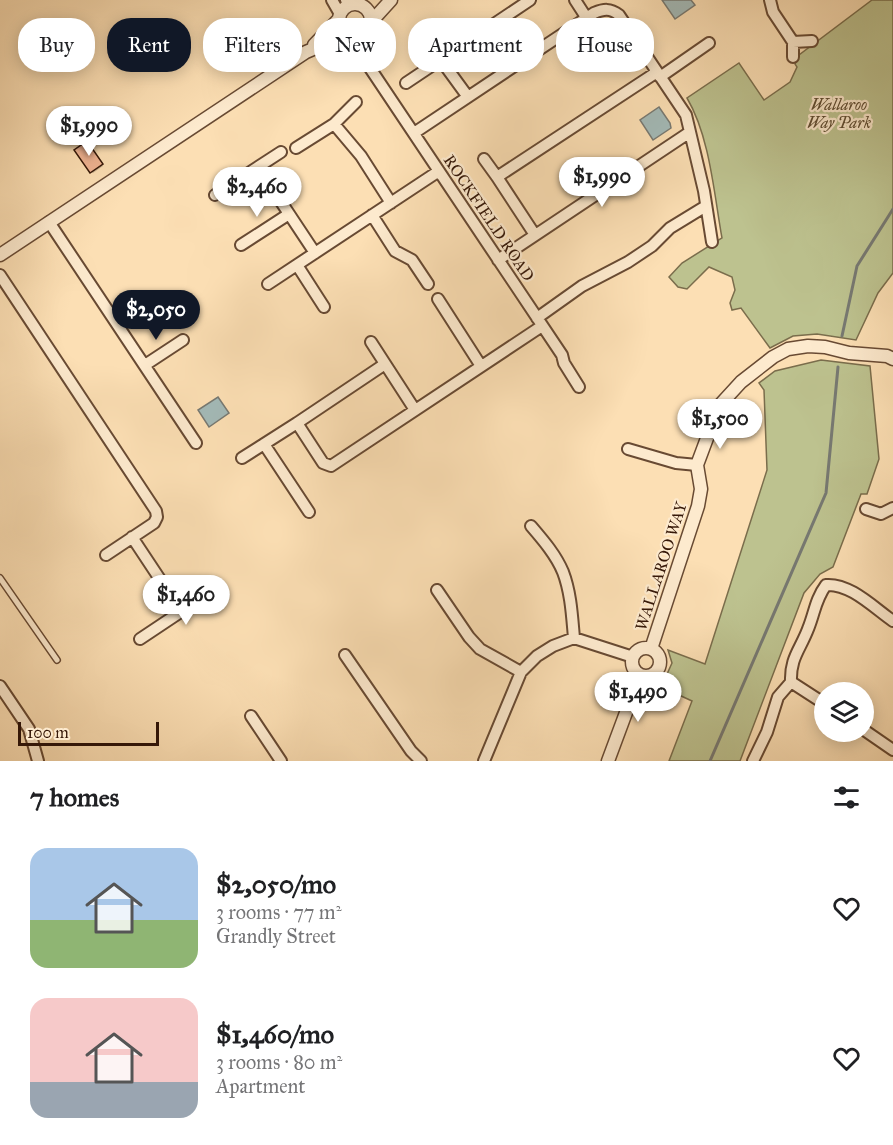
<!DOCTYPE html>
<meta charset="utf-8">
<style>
:root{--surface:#fff;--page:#f6f6f6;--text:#202124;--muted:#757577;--accent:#111827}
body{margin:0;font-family:"IM FELL Great Primer",serif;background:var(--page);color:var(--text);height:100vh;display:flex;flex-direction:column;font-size:22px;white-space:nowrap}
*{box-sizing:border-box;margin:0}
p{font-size:20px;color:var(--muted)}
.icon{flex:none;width:33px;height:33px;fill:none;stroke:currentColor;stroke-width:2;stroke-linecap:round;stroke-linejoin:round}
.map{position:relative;height:761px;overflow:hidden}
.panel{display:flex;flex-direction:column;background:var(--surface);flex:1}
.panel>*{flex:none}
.guide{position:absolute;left:18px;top:18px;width:858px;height:54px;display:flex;gap:12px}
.fabs{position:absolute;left:814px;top:682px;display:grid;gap:12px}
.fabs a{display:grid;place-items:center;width:60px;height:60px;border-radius:50%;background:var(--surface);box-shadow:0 3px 15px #0003;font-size:30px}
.scale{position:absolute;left:18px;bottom:15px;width:141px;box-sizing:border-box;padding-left:6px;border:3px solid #361808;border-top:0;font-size:16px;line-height:21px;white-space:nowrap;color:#361808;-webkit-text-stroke:4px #fdeace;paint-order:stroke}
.price{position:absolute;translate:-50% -51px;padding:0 14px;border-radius:21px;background:#fff;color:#222;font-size:20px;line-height:39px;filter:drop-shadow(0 2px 3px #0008)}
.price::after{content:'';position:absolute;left:50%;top:36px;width:18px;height:14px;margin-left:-9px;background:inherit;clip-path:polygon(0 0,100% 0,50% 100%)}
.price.current{background:var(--accent);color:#fff}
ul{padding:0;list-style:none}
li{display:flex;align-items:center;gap:18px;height:150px;padding:0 30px}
li span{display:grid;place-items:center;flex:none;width:168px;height:120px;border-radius:18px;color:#555}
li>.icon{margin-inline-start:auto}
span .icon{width:72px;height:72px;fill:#fffc;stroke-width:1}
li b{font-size:26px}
h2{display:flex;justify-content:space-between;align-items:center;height:72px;padding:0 30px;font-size:26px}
.chip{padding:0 21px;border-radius:24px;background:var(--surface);box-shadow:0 3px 15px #0003;font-size:21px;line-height:54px}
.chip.current{background:var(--accent);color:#fff}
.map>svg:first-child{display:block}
.green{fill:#bdc28f;stroke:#7a6d4c;stroke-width:1.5}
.water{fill:#a3bab8;stroke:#777972;stroke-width:1.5}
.shadow{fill:#0003}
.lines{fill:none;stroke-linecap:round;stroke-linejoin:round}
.stream{stroke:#777972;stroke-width:3}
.building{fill:#efb392;stroke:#361808;stroke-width:1.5}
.service-casing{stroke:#684a33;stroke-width:8}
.minor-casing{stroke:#684a33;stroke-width:14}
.tertiary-casing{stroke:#684a33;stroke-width:15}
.service{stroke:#fdeace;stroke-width:5}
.minor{stroke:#fdeace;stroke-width:10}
.tertiary{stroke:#fdeace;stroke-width:12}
.labels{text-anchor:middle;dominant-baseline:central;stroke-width:4.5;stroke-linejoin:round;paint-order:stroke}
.park-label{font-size:16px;font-style:italic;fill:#5e4b30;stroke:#fdeace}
.street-label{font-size:16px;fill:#361808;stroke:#fdeace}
</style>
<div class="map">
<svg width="893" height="761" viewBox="0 0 893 761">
<rect width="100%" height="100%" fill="#fcdfb4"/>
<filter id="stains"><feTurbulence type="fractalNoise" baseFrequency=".00333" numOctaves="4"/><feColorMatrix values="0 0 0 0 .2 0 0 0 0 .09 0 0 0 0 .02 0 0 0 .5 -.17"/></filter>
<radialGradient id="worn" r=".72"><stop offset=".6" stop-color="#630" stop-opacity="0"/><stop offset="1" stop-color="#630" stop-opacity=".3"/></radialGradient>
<path class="green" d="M872,0H893V273L878,293L856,340L817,334L793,336L770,348L741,308L732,310L730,303L735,290L732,277L709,267L687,289L678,287L669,277L682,263L722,238C714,194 710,137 687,98L739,63L764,100L790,82L797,67L795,64L799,55Z
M821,360L870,366L879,459L867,494H861L833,567L820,574L804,593L740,761H669L692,701L657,685L667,674L672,663L668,650L705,664L767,470L764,390L759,383L775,371Z"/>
<path class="water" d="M662,0H691L695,5L675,19Z
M659,107L670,123L671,128L653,140L640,120Z
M218,397L229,413L209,427L198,410Z"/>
<path class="shadow" d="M88,145L103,166L93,173L91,172Z"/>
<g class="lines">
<path class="stream" d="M842,336L857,266L893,209
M710,761L826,493L838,367"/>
</g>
<path class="building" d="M87,141L103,164L90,173L74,150Z"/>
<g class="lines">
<g class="service-casing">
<path id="service" d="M0,578L57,660"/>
</g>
<g class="minor-casing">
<path id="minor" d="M332,0L340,14
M346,0L352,4
M575,0L586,17
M770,0L773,12L793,42L812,41
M369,28L370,64
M354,36L370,68L562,355L564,363L579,387
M793,57V42
M441,60L468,97
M660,77L709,43
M406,83L530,0
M334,124L361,156L391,203
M414,133L594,13C604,9 610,8 619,15L686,115L704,191L712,242
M296,148L334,124L356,102
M484,159L497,177
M258,167L315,253
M215,195L281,152
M372,215L395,251L412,260L428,284
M49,222L196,443
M535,235L497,177L657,72
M241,245L289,214
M498,260L690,132
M297,265L324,307
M0,275L156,511L157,517L154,523L106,555
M268,284L439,171
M438,299L481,366
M537,318L582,286L628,262L652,246L670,228L706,206
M371,342L415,410
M385,364L297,423L323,463L331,466L542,326
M145,365L183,340
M264,444L309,512
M628,449L676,463L697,465
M242,458L297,423
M866,509L881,514L893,508
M531,526C543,540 556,555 563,572C571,593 572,616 574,638
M132,537L181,611
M437,590L469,637L480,649L521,672
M140,639L215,589
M345,655L411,751L421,761
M791,682L825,704
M0,686L29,729L38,761
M251,716L281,761
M864,730L893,750
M484,761L521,672L537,656L553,646L574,638L633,657
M753,761L767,732L778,697L791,682C790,658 800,650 808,629C815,612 815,600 826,585C850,583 874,608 893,621"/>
</g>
<g class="tertiary-casing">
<path id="tertiary" d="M339 20a16 16 0 1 1 32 0a16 16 0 1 1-32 0Z
M371,22L391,0
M314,45L339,19
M0,255L306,52L348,34
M632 662a14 14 0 1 1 28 0a14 14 0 1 1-28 0Z
M651,649L698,506L701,489L697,465L719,406L741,382L773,357L788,349L808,346L825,347L849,353L887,356L893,359
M608,761L640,675"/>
</g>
<use href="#service" class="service"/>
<use href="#minor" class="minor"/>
<use href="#tertiary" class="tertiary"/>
</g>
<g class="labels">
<g class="park-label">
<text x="839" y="104">Wallaroo<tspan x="839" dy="18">Way Park</tspan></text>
</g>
<g class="street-label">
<text transform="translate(489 218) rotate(56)">ROCKFIELD ROAD</text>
<text transform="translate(661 566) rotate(-72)">WALLAROO WAY</text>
</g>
</g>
<rect width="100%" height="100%" filter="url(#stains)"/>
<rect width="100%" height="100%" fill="url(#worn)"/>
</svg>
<div class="fabs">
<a><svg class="icon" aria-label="layers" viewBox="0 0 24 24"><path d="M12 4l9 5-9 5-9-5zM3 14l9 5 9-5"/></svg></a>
</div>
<div class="scale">100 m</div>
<b class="price" style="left:89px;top:157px">$1,990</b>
<b class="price" style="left:602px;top:208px">$1,990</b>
<b class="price" style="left:257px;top:218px">$2,460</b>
<b class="price current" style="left:156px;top:341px">$2,050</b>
<b class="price" style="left:720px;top:450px">$1,500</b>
<b class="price" style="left:186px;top:626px">$1,460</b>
<b class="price" style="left:638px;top:723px">$1,490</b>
<div class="guide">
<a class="chip">Buy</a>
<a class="chip current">Rent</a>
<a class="chip">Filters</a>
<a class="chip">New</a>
<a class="chip">Apartment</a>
<a class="chip">House</a>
</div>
</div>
<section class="panel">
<h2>7 homes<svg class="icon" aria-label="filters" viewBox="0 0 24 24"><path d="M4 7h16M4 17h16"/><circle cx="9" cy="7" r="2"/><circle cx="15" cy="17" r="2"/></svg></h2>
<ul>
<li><span style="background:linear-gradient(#a9c7e8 60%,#8fb573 0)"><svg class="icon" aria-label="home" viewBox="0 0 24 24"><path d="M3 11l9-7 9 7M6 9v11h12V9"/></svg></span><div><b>$2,050/mo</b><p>3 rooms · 77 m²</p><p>Grandly Street</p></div><svg class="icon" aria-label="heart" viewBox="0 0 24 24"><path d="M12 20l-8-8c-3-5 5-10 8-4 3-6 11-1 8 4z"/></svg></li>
<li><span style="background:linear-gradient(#f6c9c9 70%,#9aa5b1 0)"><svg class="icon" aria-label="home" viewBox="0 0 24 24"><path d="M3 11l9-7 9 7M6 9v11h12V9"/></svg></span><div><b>$1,460/mo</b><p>3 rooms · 80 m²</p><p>Apartment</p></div><svg class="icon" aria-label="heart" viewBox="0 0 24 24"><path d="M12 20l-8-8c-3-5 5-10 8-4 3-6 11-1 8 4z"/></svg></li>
</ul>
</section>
